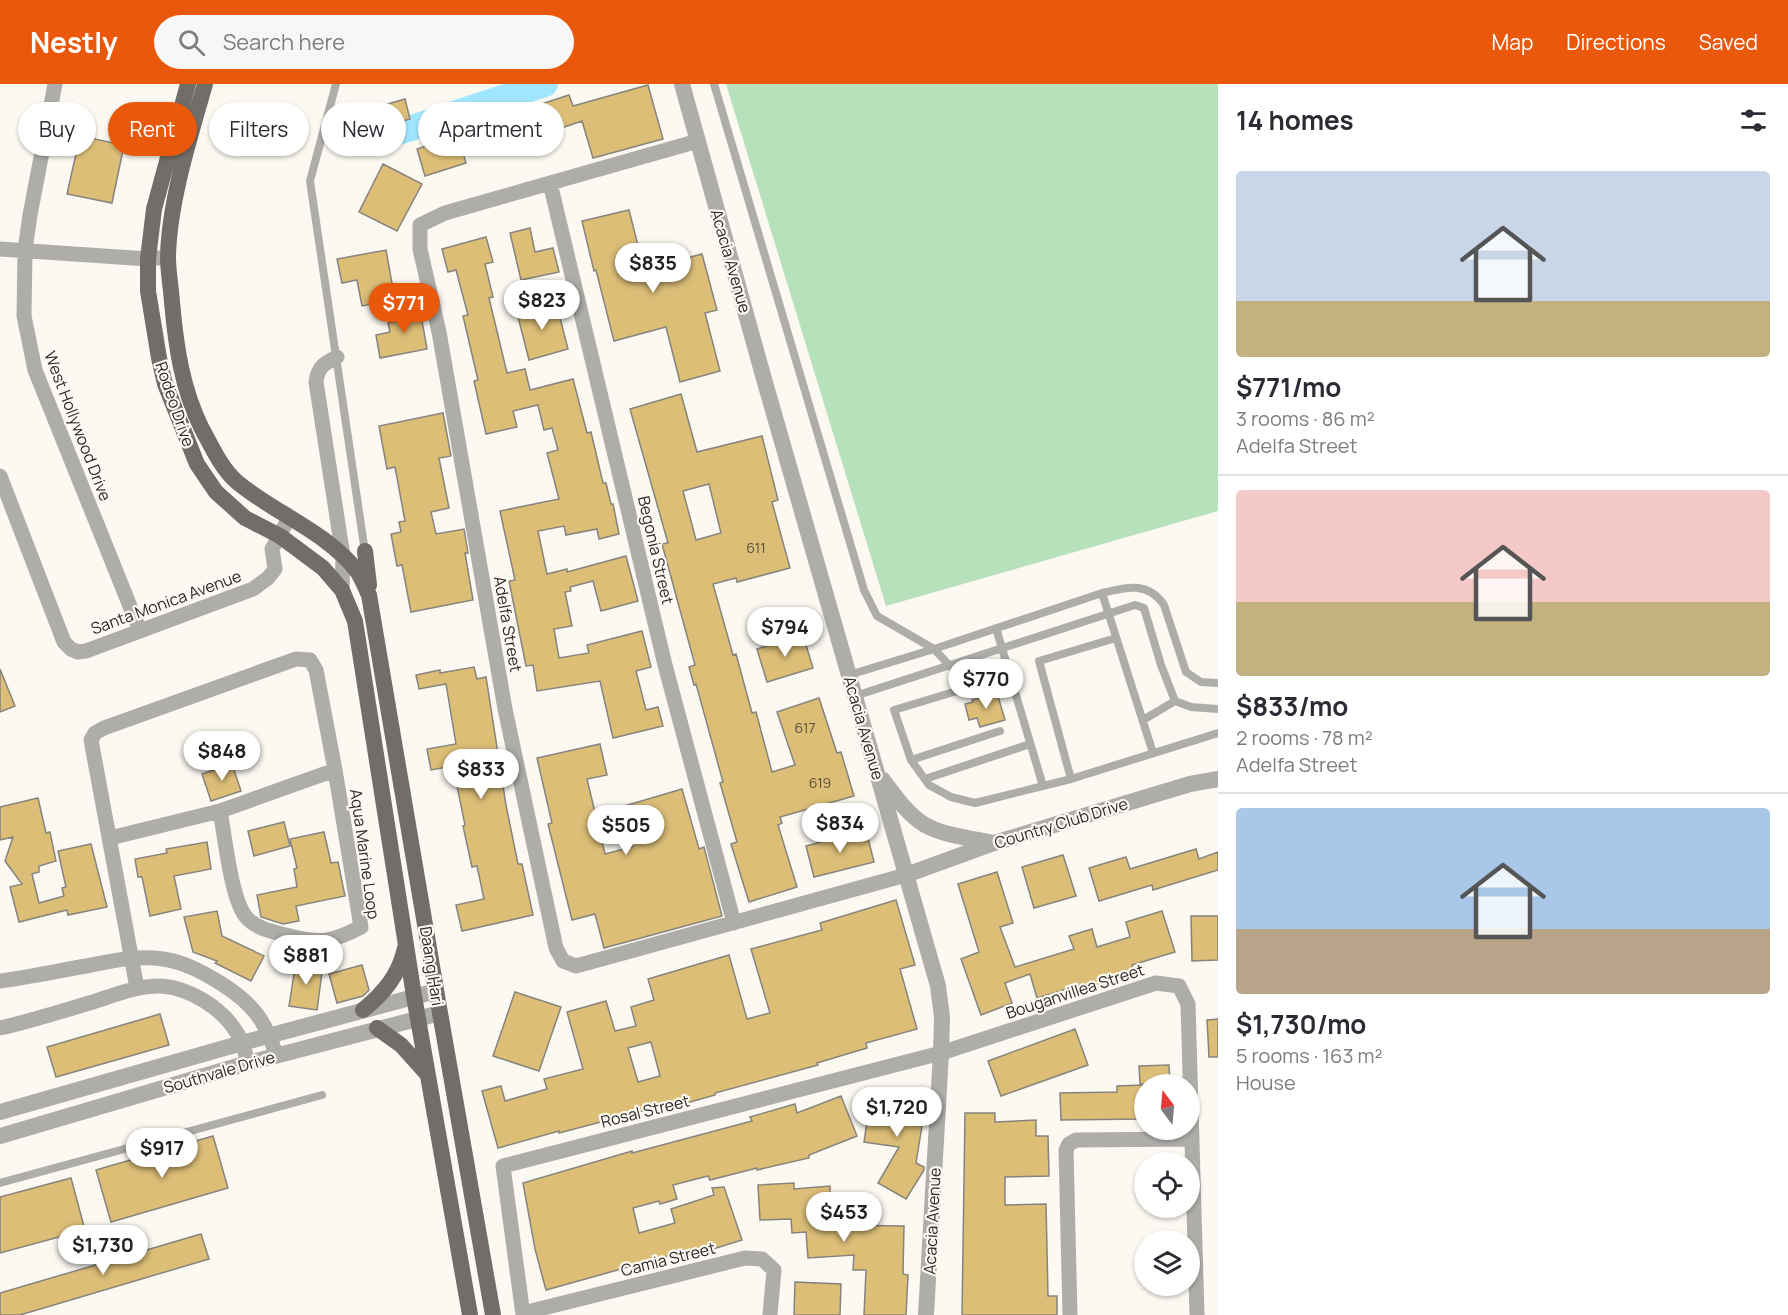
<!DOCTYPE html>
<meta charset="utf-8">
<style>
:root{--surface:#fff;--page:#f7f7f7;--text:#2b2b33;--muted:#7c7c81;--line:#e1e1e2;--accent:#ea580c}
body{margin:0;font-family:Manrope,sans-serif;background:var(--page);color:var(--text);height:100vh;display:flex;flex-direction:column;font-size:22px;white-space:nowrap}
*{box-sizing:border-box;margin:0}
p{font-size:20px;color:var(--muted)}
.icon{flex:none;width:33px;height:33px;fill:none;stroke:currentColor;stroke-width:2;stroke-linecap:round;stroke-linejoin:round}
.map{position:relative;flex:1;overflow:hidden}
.sheet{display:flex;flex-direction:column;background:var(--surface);width:570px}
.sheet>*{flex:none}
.guide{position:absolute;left:18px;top:18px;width:570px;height:54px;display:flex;gap:12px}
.needle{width:39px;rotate:344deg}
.tools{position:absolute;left:1134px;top:990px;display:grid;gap:12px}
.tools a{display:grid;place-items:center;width:66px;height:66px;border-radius:50%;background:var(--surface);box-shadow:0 2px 4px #0004;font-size:30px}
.price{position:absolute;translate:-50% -51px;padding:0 14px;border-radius:21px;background:#fff;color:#222;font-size:20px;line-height:39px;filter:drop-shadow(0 2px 3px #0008)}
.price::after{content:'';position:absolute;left:50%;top:36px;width:18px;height:14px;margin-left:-9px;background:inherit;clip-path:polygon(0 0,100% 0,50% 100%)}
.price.on{background:var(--accent);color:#fff}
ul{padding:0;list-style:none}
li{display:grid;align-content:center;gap:12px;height:318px;padding:0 18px}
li+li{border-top:2px solid var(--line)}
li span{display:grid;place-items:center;height:186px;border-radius:6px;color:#555}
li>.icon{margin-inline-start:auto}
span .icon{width:108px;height:108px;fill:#fffc;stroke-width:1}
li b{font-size:26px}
h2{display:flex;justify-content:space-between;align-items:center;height:72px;padding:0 18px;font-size:26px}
.chip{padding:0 21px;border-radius:27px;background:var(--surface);box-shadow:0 2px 4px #0004;font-size:21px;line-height:54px}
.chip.on{background:var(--accent);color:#fff}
header{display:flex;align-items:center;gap:36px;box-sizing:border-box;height:84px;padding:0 30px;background:var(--accent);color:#fff}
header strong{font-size:28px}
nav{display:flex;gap:33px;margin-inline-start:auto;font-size:21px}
.search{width:420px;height:54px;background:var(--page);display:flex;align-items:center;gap:15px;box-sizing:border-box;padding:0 21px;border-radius:33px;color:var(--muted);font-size:22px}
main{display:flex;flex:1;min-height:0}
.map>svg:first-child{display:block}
.green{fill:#b7e1ba}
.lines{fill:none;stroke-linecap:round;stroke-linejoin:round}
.river{stroke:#a1e6ff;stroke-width:26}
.building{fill:#dcbe77;stroke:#87847d;stroke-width:1.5;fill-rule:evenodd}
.service{stroke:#aeadaa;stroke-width:8}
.minor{stroke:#aeadaa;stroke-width:15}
.tertiary{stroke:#aeadaa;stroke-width:16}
.primary{stroke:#716e69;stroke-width:16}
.labels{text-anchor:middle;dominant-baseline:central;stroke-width:4.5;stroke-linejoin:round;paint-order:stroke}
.number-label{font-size:14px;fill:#564e3a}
.street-label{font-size:16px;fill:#2a2926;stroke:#fcf9f2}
</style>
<header>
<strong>Nestly</strong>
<div class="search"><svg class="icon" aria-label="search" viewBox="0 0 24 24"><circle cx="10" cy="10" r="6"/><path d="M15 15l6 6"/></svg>Search here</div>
<nav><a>Map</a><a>Directions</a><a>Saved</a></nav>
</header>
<main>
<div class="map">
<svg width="1218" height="1231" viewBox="0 0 1218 1231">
<rect width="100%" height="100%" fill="#fcf9f2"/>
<path class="green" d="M726,0H1218V427L886,522Z"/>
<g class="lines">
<path class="river" d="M369,56L402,47L545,0"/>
</g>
<path class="building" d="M648,1L663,55L593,74L582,37L538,52L529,24L569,11L573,22Z
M405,15L410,35L344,54L339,34Z
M80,52L124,61L112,119L67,110Z
M458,52L466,79L425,92L417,65Z
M383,80L422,100L397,147L359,128Z
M629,126L644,185L702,170L717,226L705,229L720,287L680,298L666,243L614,257L596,186L594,187L582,137Z
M530,144L535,168L553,164L559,188L521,196L510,149Z
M486,153L493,178L485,180L493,213L489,214L507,289L525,285L530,306L573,295L587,349L591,348L603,399H606L611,420H613L619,450L599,455L597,445L566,451L564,442L538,447L547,490L567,485V488L626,472L638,517L601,527L593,497L570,503L571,507L565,508L572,542L554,545L559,574L589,569L587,561L642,547L651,583L636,587L646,626L658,623L663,642L613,654L600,597L537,607L533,581L526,582L509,497L515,496L500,427L559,415L547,369L558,366L552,344L544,346L538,321L513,327L517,343L486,350L474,297L478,296L463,232L468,231L456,186L448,188L442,165Z
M386,166L395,216L362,222L357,196L342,199L337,175Z
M556,218L568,265L529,276L517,229Z
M419,220L427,265L380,274L376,251L390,248L388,239L404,236L401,223Z
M681,310L697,368L762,352L778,416L772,418L790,484L737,498L736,494L713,500L733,571L736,570L752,629L756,628L772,688L795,681L777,628L819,614L837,669L841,668L854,712L780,733L782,739L778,741L797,803L749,818L731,760L737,758L720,699L723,698L696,600L694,601L689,583L695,581L662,460L668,459L630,325ZM709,400L721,449L696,456L683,407Z
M443,329L451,372L439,374L449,424L431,428L436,450L464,445L468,469H465L473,516L411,528L402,481L397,482L391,450L401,448L399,438L405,437L395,383L387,385L379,342Z
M803,551L813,584L767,598L757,565Z
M474,583L477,595L486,593L506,721L518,780H522L533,831L462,847L456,821L484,815L477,782L472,783L463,742L465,741L453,682L431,686L427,665L456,660L446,600L419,605L416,591L440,586V589Z
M0,585L15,622L0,628Z
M997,609L1005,636L980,643L977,634L969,636L965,620L973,618L972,616Z
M600,660L607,691L587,695L605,770L632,763L621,723L682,705L699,765L704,763L722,832L604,864L595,830L572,836L548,740L552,739L537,674Z
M232,680L241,707L211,717L202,690Z
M38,714L46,749L50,748L56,777L39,782V788L32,790L39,819L64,812L62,804L66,803L58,767L91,760L107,823L68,831L67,826L19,838L10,803L22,800L5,777L13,753L0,756V723Z
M284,738L290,762L254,772L248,747Z
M866,746L874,778L814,793L806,762Z
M324,748L331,779L338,778L345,812L296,822L299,837L283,840L261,833L257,811L297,803L294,785L297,784L290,755Z
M207,758L211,785L174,792L181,825L150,832L142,793H138L135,775L167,769L166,765Z
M1196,765L1199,775L1218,768V786L1153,806L1152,801L1099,817L1089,784L1126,773L1130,785Z
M1063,771L1076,812L1034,824L1022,783Z
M997,788L1013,839L1000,843L1015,883L1074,865L1069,852L1092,845L1097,863L1130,853L1126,838L1162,827L1175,868L1132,881L1135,891L1086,907L1084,900L1037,914L1030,890L1005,899L1012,919L981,931L961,875L979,868L958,800Z
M896,816L915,881L900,885L917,945L866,959L867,964L817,979L818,981L715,1009V1011L669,1024V1020L559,1049V1047L498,1064L482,1007L501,1002L505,1017L547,1005L544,995L583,985L567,928L606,917L615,947L636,942L631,923L654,916L648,895L729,871L747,935L770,929L751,865L822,846L820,839ZM651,958L660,992L638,998L628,964Z
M217,827L222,852L264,872L251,897L215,879L217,877L193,868L184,833Z
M1191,832H1218V876L1192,877Z
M296,877L323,881L317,926L289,922Z
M362,881L369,906L363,912L337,919L329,890Z
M515,908L561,923L539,987L493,972Z
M160,930L169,961L56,993L47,963Z
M1218,935V973H1209L1207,936Z
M1075,945L1088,981L1001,1012L988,977Z
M1169,981L1170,1000H1140L1139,982Z
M1144,1001V1035L1061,1036L1060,1009L1117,1008V1002Z
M871,1009L926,1017L916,1079L924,1083V1086L906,1115L878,1099L899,1063L864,1058Z
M841,1012L857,1052L809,1071V1074L757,1086V1084L710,1096L708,1092L673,1101L677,1115L660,1120L659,1117L633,1124L639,1149L675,1139L671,1125L714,1111L712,1104L724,1103L742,1156L684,1174L682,1168L546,1206L535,1165L523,1099L632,1067V1069L752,1037L750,1033L795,1020L797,1029Z
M965,1029H995V1038L1036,1036V1052H1048L1049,1092L1005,1093V1121L1046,1120L1048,1212H1057V1231H962Z
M213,1052L228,1104L111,1138L96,1086Z
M71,1094L85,1146L0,1169V1113Z
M794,1099V1105L830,1102L831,1139L837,1138L838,1141L904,1142L903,1190L908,1191L906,1231H864L866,1186H853L854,1171L808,1174L806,1148L792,1149L791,1135L760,1136L758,1101Z
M201,1150L209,1175L20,1231H0V1209Z
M795,1198L841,1200L840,1231H794Z"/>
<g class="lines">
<path class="service" d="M336,0L310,97L365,468
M714,0L864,506L877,532L934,565L950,582
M1102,509L1153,669
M996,544L1043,702
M849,591L934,565L1102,509C1126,503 1148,497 1164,521L1186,588L1201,598L1218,599
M1010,591L894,626L911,676L929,701L951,713L975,719L1071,695L1218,649
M855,612L1135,521L1144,524L1161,581L1175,617L1191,623L1218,625
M1143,636L1175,617
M911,676L1000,647
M925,695L1030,660
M1071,695L1039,577L1116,554
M0,1099L322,1011"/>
<path class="minor" d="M55,0L30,131L25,166L24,232L35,286L140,547
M698,57L445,129L420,141V165L439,248L505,625L556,864L563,877L576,882L906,791
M550,99L665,581L734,839
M0,165L148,175L168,173
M337,273C323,280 318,283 316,298L343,472L342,506
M0,392L64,558L71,565L78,568L86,567L253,505L268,494L275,485L272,465L289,434
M110,754L220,727L335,686
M0,897C29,893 57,887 86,882C112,877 137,871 163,875C185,878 204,889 222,900C252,919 266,937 276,971
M137,904L91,656L95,649L104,644L296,575L310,576L316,586L335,686L361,843C332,858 321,860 290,852C275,848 258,846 247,834C231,817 225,752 220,727
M0,944C32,937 62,927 93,918C115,911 138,901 161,902C190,904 222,924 237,949C243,958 245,968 248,979
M523,1229L745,1174L762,1175L774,1186L770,1231
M523,1231L503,1082L941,969L1156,899L1179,902L1188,920L1197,1231
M1070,1231L1066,1066L1069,1060L1076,1056L1192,1055"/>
<path class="tertiary" d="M682,0L764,295L938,902L942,933L941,969L926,1231
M883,696C894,711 908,731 925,741C945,752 971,754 993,759
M906,791L994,759L1190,700L1218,695
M0,1028L242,959L436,907
M0,1052L248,979L440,929"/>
<path class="primary" d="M188,0L154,125L148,175V207L159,274L165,300L197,380L216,408L245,434L280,452L323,484L342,506L355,537L414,912L470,1231
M205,0C190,53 169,118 168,173C168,188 171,203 172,218C176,263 182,305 202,345C212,363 221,384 237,398C274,429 327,448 357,487C362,494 365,503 369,511L440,929L493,1231
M365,467L369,501
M363,926C384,909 399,891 405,864
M377,944L401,961L427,990"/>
</g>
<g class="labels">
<g class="number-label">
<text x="756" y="463">611</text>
<text x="805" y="643">617</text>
<text x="820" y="698">619</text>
</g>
<g class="street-label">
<text transform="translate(731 177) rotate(74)">Acacia Avenue</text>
<text transform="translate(175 320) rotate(71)">Rodeo Drive</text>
<text transform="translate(78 342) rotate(69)">West Hollywood Drive</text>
<text transform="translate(656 466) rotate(77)">Begonia Street</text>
<text transform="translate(166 518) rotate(-20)">Santa Monica Avenue</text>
<text transform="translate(508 540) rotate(80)">Adelfa Street</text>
<text transform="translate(864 644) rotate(74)">Acacia Avenue</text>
<text transform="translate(1061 739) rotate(-17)">Country Club Drive</text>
<text transform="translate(365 770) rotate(82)">Aqua Marine Loop</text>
<text transform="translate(432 882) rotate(81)">Daang Hari</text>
<text transform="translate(1075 907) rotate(-18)">Bouganvillea Street</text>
<text transform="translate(219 988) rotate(-16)">Southvale Drive</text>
<text transform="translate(645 1027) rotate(-14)">Rosal Street</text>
<text transform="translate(932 1137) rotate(-87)">Acacia Avenue</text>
<text transform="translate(668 1175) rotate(-14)">Camia Street</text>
</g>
</g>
</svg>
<div class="tools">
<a><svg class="needle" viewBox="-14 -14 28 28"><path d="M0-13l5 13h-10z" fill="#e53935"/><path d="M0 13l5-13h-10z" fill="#7c7c81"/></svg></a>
<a><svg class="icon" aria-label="locate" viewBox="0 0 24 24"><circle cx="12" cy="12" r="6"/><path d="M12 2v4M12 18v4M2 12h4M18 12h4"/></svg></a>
<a><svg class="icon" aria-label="layers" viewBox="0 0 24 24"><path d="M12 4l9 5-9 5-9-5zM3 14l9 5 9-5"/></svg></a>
</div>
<b class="price" style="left:653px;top:210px">$835</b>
<b class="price" style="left:542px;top:247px">$823</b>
<b class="price on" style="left:404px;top:250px">$771</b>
<b class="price" style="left:785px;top:574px">$794</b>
<b class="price" style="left:986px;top:626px">$770</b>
<b class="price" style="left:222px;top:698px">$848</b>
<b class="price" style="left:481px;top:716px">$833</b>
<b class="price" style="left:840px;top:770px">$834</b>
<b class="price" style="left:626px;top:772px">$505</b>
<b class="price" style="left:306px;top:902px">$881</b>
<b class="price" style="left:897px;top:1054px">$1,720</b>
<b class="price" style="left:162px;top:1095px">$917</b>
<b class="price" style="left:844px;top:1159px">$453</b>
<b class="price" style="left:103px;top:1192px">$1,730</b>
<div class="guide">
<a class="chip">Buy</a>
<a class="chip on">Rent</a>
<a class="chip">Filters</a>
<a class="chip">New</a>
<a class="chip">Apartment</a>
</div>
</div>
<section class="sheet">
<h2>14 homes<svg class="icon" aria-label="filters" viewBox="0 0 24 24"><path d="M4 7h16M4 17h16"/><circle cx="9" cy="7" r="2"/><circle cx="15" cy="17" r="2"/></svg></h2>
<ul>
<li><span style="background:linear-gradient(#c9d6e8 70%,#c2b280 0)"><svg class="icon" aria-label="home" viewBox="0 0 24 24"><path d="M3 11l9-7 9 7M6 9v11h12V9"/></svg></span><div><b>$771/mo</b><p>3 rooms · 86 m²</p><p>Adelfa Street</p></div></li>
<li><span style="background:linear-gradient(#f6c9c9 60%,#c2b280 0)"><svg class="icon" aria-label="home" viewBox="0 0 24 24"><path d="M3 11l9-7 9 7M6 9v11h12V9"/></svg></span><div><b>$833/mo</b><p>2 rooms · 78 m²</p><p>Adelfa Street</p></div></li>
<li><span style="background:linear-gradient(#a9c7e8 65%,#b9a48a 0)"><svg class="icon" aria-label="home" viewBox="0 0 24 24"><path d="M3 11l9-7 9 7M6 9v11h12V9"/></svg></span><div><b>$1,730/mo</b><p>5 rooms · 163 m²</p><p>House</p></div></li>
</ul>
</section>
</main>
